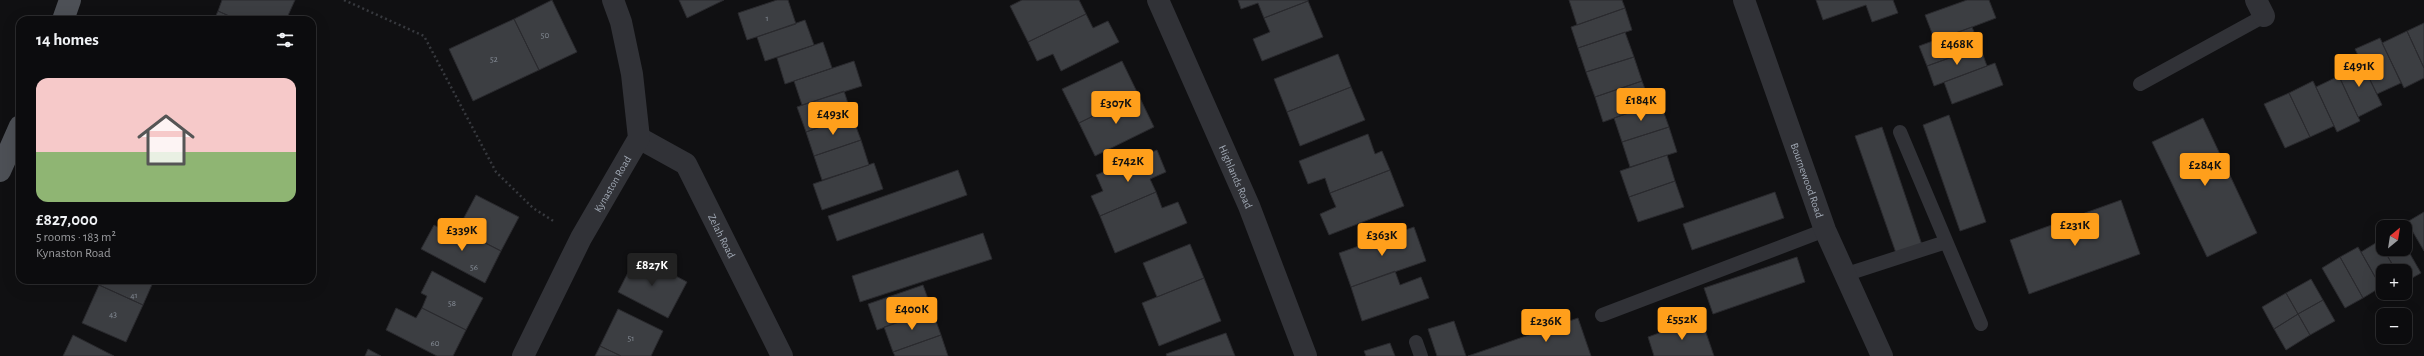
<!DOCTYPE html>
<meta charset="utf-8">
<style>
:root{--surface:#0c0c0e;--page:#1a1a1c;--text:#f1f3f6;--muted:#9a9b9e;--line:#2c2c2e;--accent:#ff9f1b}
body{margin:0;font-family:"Alegreya Sans",sans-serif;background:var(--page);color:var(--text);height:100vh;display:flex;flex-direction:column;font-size:15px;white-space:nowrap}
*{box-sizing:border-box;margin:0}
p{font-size:13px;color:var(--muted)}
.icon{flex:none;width:22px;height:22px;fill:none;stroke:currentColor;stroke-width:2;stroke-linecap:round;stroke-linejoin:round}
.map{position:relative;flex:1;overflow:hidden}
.side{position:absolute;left:16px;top:16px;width:300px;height:268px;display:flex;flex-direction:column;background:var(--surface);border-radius:12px;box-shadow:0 4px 16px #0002,0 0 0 1px var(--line)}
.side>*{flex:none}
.needle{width:26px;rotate:30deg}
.controls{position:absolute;left:2376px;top:220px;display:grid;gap:8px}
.controls a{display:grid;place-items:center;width:36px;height:36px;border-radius:8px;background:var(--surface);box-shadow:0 4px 16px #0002,0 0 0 1px var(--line);font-size:20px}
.price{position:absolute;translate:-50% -34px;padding:0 9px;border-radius:4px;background:var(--accent);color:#111;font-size:13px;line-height:26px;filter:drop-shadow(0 1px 2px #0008)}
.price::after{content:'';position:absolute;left:50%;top:24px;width:12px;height:9px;margin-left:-6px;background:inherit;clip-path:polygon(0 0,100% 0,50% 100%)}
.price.current{background:#222;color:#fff}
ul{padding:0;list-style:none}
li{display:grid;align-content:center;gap:8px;height:212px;padding:0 20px}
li+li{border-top:1px solid var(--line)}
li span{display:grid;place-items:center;height:124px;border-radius:12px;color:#555}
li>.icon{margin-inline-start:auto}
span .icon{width:72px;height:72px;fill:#fffc;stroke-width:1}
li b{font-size:17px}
h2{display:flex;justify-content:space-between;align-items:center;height:48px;padding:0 20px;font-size:17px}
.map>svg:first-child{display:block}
.building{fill:#3c3e42;stroke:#2a2a2e}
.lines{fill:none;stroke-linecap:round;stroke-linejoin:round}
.path{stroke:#37393e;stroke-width:2.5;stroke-dasharray:2 3;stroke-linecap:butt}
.lane{stroke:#313237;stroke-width:14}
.street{stroke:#313237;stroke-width:22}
.primary{stroke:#4d5056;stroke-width:22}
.labels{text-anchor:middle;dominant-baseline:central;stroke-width:4;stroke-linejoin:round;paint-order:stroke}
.number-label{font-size:9px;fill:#878e98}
.street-label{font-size:11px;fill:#a0a8b4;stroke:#0b0b0d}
</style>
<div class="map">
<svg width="2424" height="356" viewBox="0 0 2424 356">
<rect width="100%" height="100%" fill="#101012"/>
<path class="building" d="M222,0H295L286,20H238L218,11Z
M552,0L577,52L539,70L514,19Z
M679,0H724L687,18Z
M777,0H788L796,24L747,40L738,13Z
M1022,0H1079L1086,14L1028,42L1010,6Z
M1238,0H1308V1L1264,18L1258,3L1241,9Z
M1569,0H1622L1625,8L1577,25Z
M1816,0H1893L1898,13L1872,22L1866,5L1823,20Z
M1967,0H1989L1996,18L1935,41L1925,15Z
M1308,1L1323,37L1262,61L1253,39L1270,32L1264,18Z
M1625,8L1632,30L1578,48L1571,27Z
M218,11L238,20H214Z
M1086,14L1093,28L1108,21L1119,42L1061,71L1053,54L1037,61L1028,42Z
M514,19L539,70L473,101L449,49Z
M805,20L814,45L765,61L757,37Z
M2424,23V68L2407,31Z
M1972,27L1980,47L1927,66L1919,46Z
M2407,31L2424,68V78L2404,88L2382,43Z
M1625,32L1634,57L1586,72L1578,48Z
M2380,38L2401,83L2377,94L2355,49Z
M823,42L832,68L785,84L777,58Z
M1980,47L1987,66L1934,86L1927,66Z
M1338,54L1351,87L1287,112L1274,79Z
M1634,57L1642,81L1595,97L1586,72Z
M2360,59L2382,105L2358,117L2336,70Z
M854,61L862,86L802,105L794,81Z
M1122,61L1138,94L1079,123L1062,89Z
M1995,63L2003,85L1952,104L1944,82Z
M2339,76L2360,121L2337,132L2316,87Z
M1642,81L1651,105L1603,122L1595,97Z
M2313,81L2334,126L2310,137L2289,93Z
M1351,87L1365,120L1300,146L1287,112Z
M844,91L852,116L806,132L797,107Z
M2289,93L2310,137L2285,148L2264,104Z
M1138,94L1154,127L1095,156L1079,123Z
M1660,102L1669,127L1622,142L1614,118Z
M1949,115L1986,222L1960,231L1923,125Z
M852,116L861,140L814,156L806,132Z
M2203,118L2257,233L2207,257L2152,142Z
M1669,127L1677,152L1630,167L1622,142Z
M1882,127L1922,245L1896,253L1855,136Z
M1368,134L1375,154L1382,151L1390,170L1330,193L1325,178L1308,184L1299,161Z
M861,140L869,165L822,180L814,156Z
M1157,150L1166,172L1150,179L1156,192L1100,216L1091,196L1103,191L1096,175Z
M1667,155L1675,181L1629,197L1620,171Z
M874,163L883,189L822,210L813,184Z
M958,170L967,195L837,241L828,216Z
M1390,170L1404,206L1329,235L1320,214L1336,207L1330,193Z
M1675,181L1684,207L1638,222L1629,197Z
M1156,192L1162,208L1178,202L1187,223L1115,253L1100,216Z
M1775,192L1784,218L1692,250L1683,224Z
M476,195L519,217L501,251L458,229Z
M2121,200L2140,254L2029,294L2010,240Z
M2424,212V251L2407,222Z
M434,225L454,236L458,229L501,251L485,283L421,249Z
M1414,227L1426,261L1351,287L1339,253Z
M983,233L992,259L860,302L852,276Z
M2383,239V249H2405V245L2421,273L2405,282V271H2396L2379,241Z
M2379,241L2396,271H2383V291L2361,252Z
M1190,244L1204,278L1157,297L1143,263Z
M2358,247L2381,287L2363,298L2340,257Z
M637,255L687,282L668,318L618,292Z
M1797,257L1805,282L1713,314L1704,288Z
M2340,257L2363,298L2345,308L2322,268Z
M432,271L483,298L466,330L422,308L427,296L421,293Z
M1395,271L1400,285L1421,277L1429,298L1362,321L1351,287Z
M1204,278L1221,321L1159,346L1142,303Z
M2311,279L2323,300L2298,314L2286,293Z
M102,280H154L143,305L99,285Z
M99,285L143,305L126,342L82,323Z
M923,285L932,310L877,330L868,304Z
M2286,293L2298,314L2274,329L2262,307Z
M2323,300L2335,321L2310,335L2298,314Z
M396,308L416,318L422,308L466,330L453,356H437L386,330Z
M618,309L663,331L651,356H621L600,346Z
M932,310L941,335L893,352L884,327Z
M2298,314L2310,335L2286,350L2274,329Z
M1578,318L1591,356H1468Z
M1701,318L1714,356H1654L1648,337Z
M1454,321L1466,356H1437L1428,329Z
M1226,333L1235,356H1167L1166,354Z
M73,335L114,356H63Z
M941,335L948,356H895L893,352Z
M1390,343L1395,356H1366L1364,351Z
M600,346L621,356H595Z
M368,349L381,356H365Z"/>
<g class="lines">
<path class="path" d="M344,0L424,36L496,172L533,208L555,222"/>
<path class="lane" d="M2140,84L2264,16
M1900,132L1981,324
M1844,275L1946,242
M1602,315L1825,230
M1416,342L1421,356"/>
<g class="street">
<path id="s1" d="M1158,0L1249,206L1306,356"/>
<path id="s2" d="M1744,0L1825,230L1882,356"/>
<path d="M2256,0L2264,16"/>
<path id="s3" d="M639,138L686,164L782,356"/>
<path id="s4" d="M523,356L581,238L639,138L632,74L621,22L613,0"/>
</g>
<path class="primary" d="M63,20L70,0
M0,171L20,126"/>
</g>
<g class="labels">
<g class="number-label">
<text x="767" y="18">1</text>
<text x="545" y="35">50</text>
<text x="494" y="59">52</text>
<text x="474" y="267">56</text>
<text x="134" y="295">41</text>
<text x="452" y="303">58</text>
<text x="113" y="314">43</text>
<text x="631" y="338">51</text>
<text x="435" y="343">60</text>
</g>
<g class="street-label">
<text stroke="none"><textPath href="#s1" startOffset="193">Highlands Road</textPath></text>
<text stroke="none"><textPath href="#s2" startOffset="191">Bournewood Road</textPath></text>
<text stroke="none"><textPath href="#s4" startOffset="194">Kynaston Road</textPath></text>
<text stroke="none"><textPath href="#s3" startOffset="134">Zelah Road</textPath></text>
</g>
</g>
</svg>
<div class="controls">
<a><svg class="needle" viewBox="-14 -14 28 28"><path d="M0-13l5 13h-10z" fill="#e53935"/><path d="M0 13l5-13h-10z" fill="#9a9b9e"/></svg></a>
<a>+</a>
<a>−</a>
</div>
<b class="price" style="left:1957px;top:66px">£468K</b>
<b class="price" style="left:2359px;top:88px">£491K</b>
<b class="price" style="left:1641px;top:122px">£184K</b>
<b class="price" style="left:1116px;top:125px">£307K</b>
<b class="price" style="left:833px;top:136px">£493K</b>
<b class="price" style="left:1128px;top:183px">£742K</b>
<b class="price" style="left:2205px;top:187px">£284K</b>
<b class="price" style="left:2075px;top:247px">£231K</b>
<b class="price" style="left:462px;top:252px">£339K</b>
<b class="price" style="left:1382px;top:257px">£363K</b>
<b class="price current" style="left:652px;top:287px">£827K</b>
<b class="price" style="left:912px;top:331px">£400K</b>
<b class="price" style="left:1682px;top:341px">£552K</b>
<b class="price" style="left:1546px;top:343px">£236K</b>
<section class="side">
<h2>14 homes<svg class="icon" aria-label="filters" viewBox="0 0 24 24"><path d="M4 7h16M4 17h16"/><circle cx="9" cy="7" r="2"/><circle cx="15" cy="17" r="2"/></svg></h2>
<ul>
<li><span style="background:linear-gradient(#f6c9c9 60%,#8fb573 0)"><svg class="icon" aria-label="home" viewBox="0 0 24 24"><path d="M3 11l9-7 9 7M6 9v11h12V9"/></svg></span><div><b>£827,000</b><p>5 rooms · 183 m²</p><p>Kynaston Road</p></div></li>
</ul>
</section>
</div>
